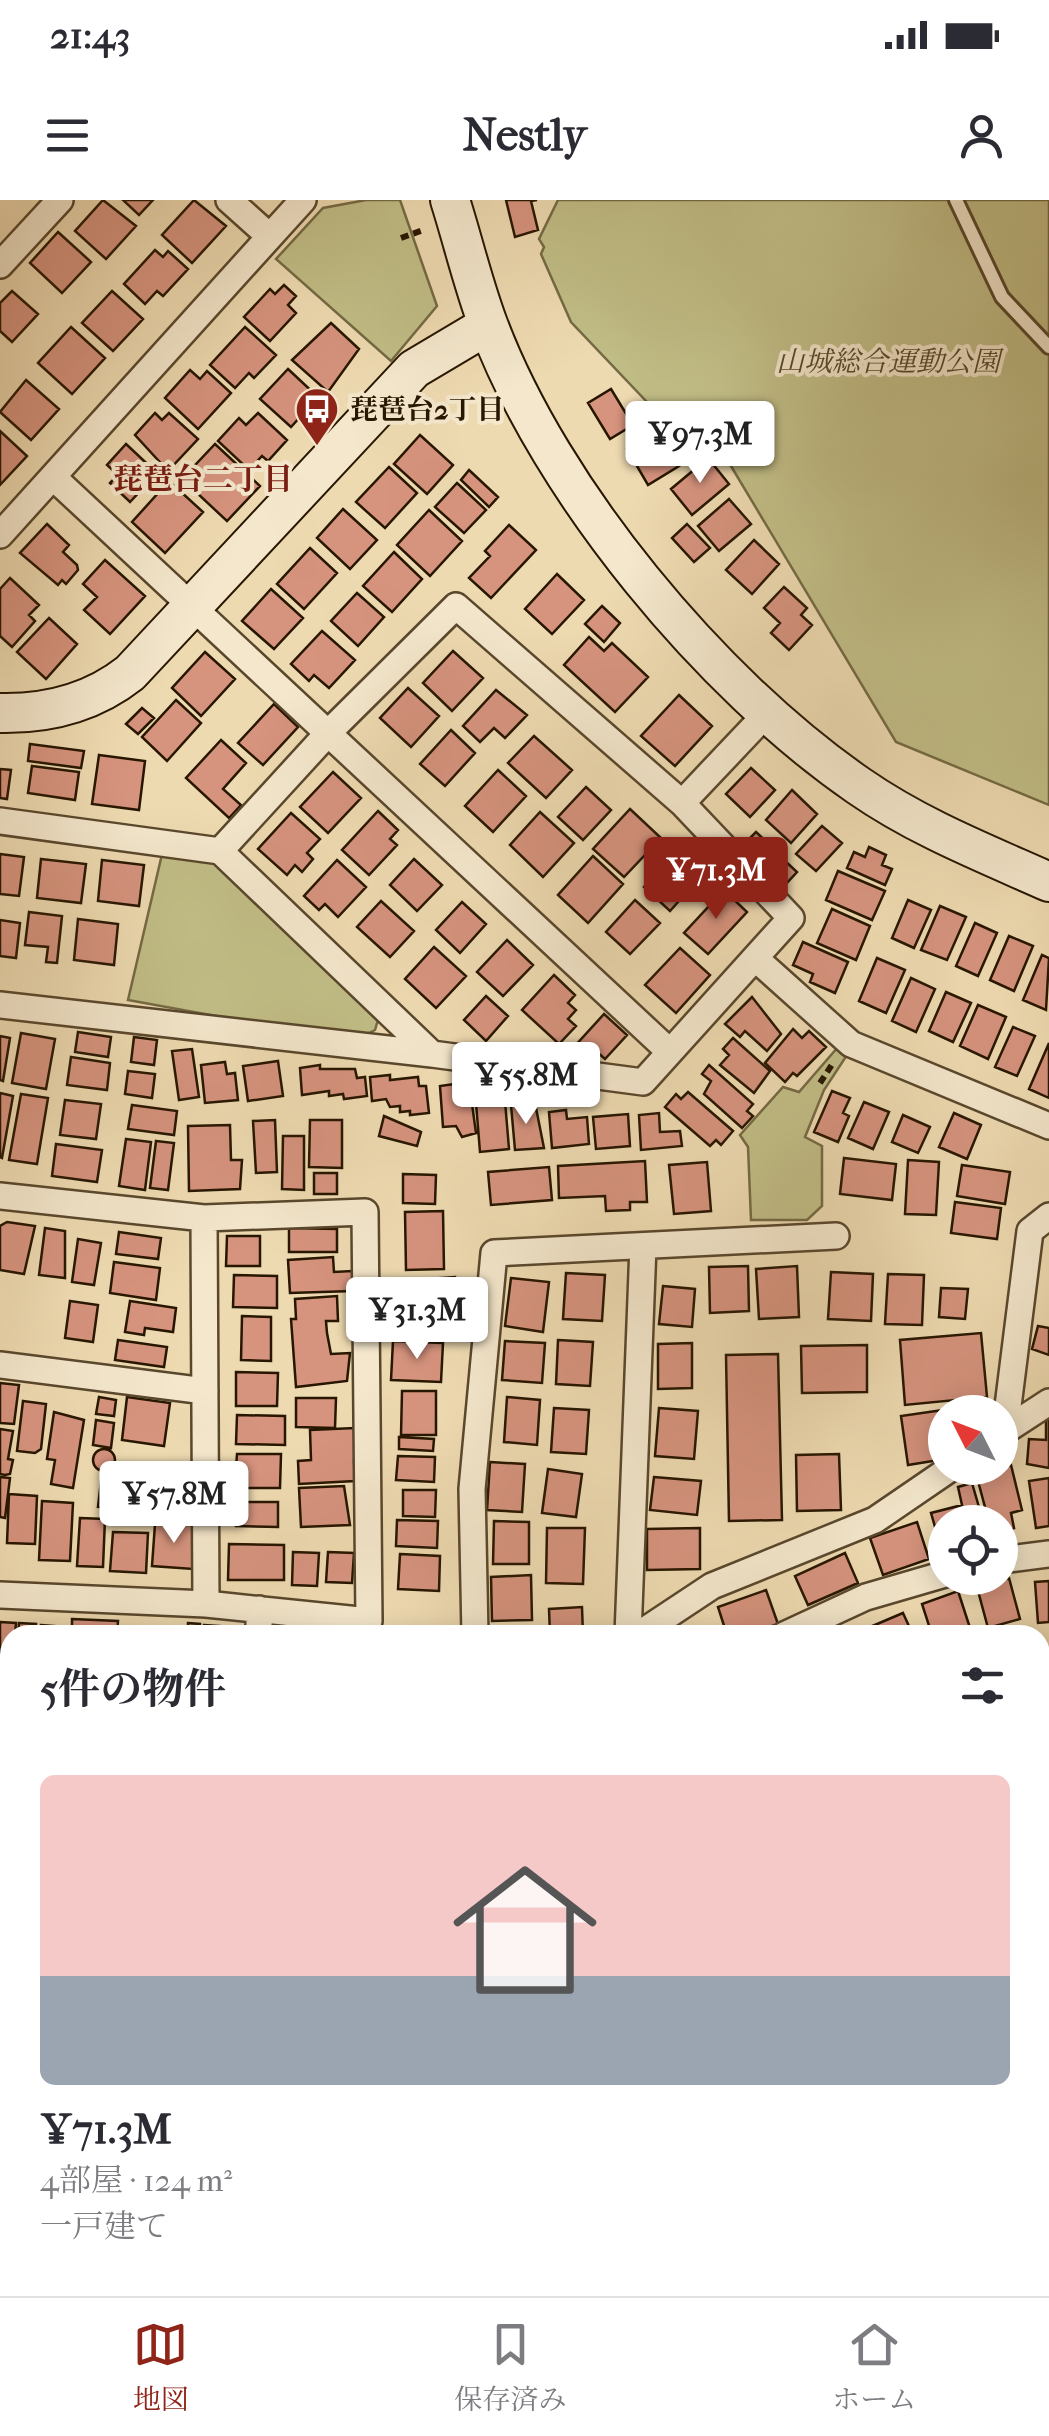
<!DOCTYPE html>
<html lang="ja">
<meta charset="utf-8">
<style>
:root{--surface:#fff;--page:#f7f7f7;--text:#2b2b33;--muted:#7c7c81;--line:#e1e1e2;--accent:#8f2418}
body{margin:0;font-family:"IM FELL French Canon","Noto Serif JP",serif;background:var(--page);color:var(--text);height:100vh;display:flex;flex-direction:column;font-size:38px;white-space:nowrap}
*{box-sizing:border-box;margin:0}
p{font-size:32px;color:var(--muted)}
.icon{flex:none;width:55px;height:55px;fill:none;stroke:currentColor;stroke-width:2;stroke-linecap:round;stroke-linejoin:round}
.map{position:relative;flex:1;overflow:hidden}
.details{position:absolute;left:0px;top:1425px;width:1050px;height:672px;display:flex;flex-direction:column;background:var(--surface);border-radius:30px 30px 0 0;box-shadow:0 5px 25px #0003}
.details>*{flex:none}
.needle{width:65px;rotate:312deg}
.fabs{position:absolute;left:928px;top:1195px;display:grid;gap:20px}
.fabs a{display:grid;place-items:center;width:90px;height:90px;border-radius:50%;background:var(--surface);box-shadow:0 5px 25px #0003;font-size:50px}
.price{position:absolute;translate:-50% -85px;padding:0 22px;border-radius:10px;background:#fff;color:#222;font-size:32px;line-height:65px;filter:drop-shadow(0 2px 5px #0008)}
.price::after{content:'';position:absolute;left:50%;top:60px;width:30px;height:22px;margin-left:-15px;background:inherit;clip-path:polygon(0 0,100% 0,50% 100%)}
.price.active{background:var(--accent);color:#fff}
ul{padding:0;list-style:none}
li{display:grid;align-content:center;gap:20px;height:530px;padding:0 40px}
li span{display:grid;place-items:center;height:310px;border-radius:15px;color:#555}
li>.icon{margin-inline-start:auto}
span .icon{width:180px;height:180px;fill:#fffc;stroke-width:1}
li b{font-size:42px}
h2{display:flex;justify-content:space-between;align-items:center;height:120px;padding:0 40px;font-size:42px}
.status{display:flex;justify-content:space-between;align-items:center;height:70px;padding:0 50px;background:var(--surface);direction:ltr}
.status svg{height:28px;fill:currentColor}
header{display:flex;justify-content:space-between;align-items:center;height:130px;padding:0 40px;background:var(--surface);font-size:45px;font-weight:700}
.tab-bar{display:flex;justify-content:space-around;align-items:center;height:140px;border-top:2px solid var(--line);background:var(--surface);font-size:28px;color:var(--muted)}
.tab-bar a{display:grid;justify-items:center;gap:5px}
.tab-bar .active{color:var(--accent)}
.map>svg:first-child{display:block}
.green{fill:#c1bd86;stroke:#746a43;stroke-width:2.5}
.building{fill:#d6937e;stroke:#271600;stroke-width:2.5}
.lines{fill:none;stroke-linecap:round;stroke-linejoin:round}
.lane-casing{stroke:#59472c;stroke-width:18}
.street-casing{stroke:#59472c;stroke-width:30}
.secondary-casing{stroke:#271600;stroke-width:42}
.path{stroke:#271600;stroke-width:6;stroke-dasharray:8 5;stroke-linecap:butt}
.lane{stroke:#f4e7cc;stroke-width:12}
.street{stroke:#f4e7cc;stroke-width:25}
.secondary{stroke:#f4e7cc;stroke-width:38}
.labels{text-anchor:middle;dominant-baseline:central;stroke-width:8;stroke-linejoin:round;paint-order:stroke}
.park-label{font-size:28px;font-style:italic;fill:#554828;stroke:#f4e7cc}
.poi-label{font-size:28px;font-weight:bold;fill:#271600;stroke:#f4e7cc;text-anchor:start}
.neighbourhood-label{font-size:30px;font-weight:bold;fill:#7a1f14;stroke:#f4e7cc}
</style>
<div class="status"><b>21:43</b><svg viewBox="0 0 49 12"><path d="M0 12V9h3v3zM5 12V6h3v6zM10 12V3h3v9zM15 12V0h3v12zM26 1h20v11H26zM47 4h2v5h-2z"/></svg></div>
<header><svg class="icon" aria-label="menu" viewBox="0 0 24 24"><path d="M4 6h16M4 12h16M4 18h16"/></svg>Nestly<svg class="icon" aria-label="person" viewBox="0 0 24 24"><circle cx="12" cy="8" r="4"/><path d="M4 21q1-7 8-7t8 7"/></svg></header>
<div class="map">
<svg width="1049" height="2096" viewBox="0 0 1049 2096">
<rect width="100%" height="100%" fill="#eedab1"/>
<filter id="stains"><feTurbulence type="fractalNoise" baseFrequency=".002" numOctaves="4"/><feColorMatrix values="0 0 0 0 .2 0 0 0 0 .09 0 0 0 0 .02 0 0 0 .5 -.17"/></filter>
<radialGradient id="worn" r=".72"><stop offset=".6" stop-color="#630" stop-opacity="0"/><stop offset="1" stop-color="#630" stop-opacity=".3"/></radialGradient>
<path class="green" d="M366,0H400L437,106L391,161L276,59L323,8Z
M558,0H1049V605L896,542L719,246L648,203L571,122L541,54L544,47L539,39Z
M163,650L214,657L380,813L375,830L353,841L128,800Z
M838,847L847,855L824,890L805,937L822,946V1006L807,1020H751L748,947L740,935L783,887L799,892Z"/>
<path class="building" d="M103,0L136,26L106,59L75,31Z
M123,0H153L139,15Z
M194,0L226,26L192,63L162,35Z
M506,0H537L531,1L538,30L515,37Z
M58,32L91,62L62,93L30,63Z
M155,50L163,57L168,51L188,69L163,96L157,91L145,104L124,84Z
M284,85L296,96L288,105L296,113L270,141L244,117L270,89L275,94Z
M12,91L38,114L12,142L0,131V103Z
M112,91L143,119L113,151L82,123Z
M331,123L359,149L328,192L292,160Z
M71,127L105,158L72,194L38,163Z
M245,127L276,155L254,178L249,173L235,188L210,165Z
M288,169L318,197L291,227L260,199Z
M190,170L200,179L207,171L231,193L198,229L165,198Z
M26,180L59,209L31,240L0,212Z
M611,189L633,225L610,239L588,203Z
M155,213L162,220L169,213L198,239L168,271L135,235Z
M258,213L287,240L268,261L262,256L249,270L218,241L239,218L246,225Z
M657,230L679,266L648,285L627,249Z
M0,231L27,256L0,285Z
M420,235L453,265L427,294L394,264Z
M126,244L157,273L130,302L110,283L118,275L107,265Z
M215,244L260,286L227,321L182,279Z
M708,258L729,284L692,315L671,289Z
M389,267L417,293L385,328L356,302Z
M469,270L498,297L489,307L461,280Z
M169,281L203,312L165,353L132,322Z
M457,283L486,310L464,333L435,307Z
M729,299L751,324L719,351L698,326Z
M343,309L377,340L350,369L317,338Z
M429,310L462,341L430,376L397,345Z
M47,324L69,345L63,352L77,365L78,370L66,384L62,380L58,385L20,353Z
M687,324L710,348L694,362L672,338Z
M509,325L536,350L491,398L469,378L490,356L485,351Z
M754,340L779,364L752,394L726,370Z
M310,348L337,373L304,409L277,384Z
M394,352L422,379L392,412L363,386Z
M105,360L145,396L110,434L84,410L97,397L83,384Z
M557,374L584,400L552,434L525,409Z
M10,378L39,405L29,415L35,421L12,447L0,436V389Z
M784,387L807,408L801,415L812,425L789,450L771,433L780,423L764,408Z
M271,389L303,418L274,449L242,421Z
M357,393L384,417L358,446L331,421Z
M602,406L620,423L604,442L585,424Z
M49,418L77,444L46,479L17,452Z
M322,431L355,460L329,488L314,475L309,481L291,464Z
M589,437L604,451L612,443L648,477L615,512L564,465Z
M453,451L483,478L452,511L423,483Z
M205,452L235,479L201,516L172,488Z
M408,488L439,516L411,547L380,518Z
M496,490L527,515L505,538L494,528L480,542L463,526Z
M679,495L712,526L675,566L641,536Z
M176,500L201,523L167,561L142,537Z
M274,504L298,527L263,565L238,543Z
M142,508L154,518L138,534L126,524Z
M451,530L475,553L445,586L420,564Z
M534,536L572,570L546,598L508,563Z
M221,540L246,563L223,589L241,605L229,618L186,578Z
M30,544L84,551L81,568L28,561Z
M99,555L145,561L139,610L92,604Z
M32,566L79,572L75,600L28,593Z
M751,568L775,590L750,617L726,594Z
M0,569L11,570L7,599L0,598Z
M498,570L526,596L493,632L465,606Z
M333,572L361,598L328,633L300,607Z
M586,587L611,610L583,640L558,617Z
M792,590L817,614L791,643L766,620Z
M630,609L661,638L624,677L593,649Z
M378,611L398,630L390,639L397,645L369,675L342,650Z
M540,612L574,643L543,677L510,645Z
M291,613L320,639L307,653L313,659L302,672L295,665L287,675L258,649Z
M822,626L842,643L816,671L796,654Z
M756,632L774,649L762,661L744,644Z
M869,647L886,655L882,665L892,669L885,685L847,668L854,652L865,657Z
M677,651L702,675L670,711L644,687Z
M0,654L24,657L19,696L0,694Z
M593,656L623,684L588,723L558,695Z
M41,659L86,664L81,703L37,698Z
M414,659L442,685L417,711L390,685Z
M783,659L797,672L785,685L771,672Z
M102,660L144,665L139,706L98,701Z
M337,660L366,687L338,717L325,704L319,710L304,696Z
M838,671L885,691L872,720L826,700Z
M724,690L747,712L708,754L684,733Z
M635,700L660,723L630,754L606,732Z
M908,700L931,710L914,748L892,738Z
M381,701L414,731L390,757L357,727Z
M462,702L486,724L460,753L436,730Z
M940,706L966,717L947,760L921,750Z
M832,709L870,726L856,760L817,743Z
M29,712L62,716L57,763L46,762L48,747L25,745Z
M78,719L118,724L114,765L74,760Z
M0,720L20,723L16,758L0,756Z
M975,723L997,733L978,776L956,766Z
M1009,736L1033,746L1014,791L990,780Z
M507,740L533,765L503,796L477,772Z
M803,742L848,762L835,793L810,782L813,774L793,765Z
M434,747L466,776L436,808L405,779Z
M680,748L710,775L676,813L645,785Z
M1042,755L1049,758L1046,810L1023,800Z
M877,758L905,770L886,813L859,801Z
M554,775L575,795L568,803L576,810L568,819L576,826L559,844L522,810Z
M911,778L935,789L916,832L892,821Z
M946,792L971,803L953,842L929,831Z
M486,796L508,816L486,841L464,820Z
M752,797L781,834L767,851L745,831L740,837L725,824Z
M978,805L1006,817L988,859L960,846Z
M604,814L627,835L605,859L596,851L588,860L574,847Z
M1013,827L1035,836L1017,876L995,867Z
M793,829L802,838L809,831L826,847L797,876L793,873L785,882L765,863Z
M78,832L111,837L108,857L75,852Z
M21,833L55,839L46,889L12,883Z
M0,836L10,838L3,881L0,880Z
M134,837L157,840L154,865L131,862Z
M733,838L770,871L754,893L720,865L729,855L723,849Z
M1049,843V898L1029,889Z
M192,849L199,897L179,900L172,851Z
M71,857L110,863L107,890L67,885Z
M278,861L283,896L248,901L243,866Z
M225,862L227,874L235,873L238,900L205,903L201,865Z
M320,865V869H355L357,878L365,877L367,896L344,899L343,894L329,896V891L302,895L300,868Z
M709,865L753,904L747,911L753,916L742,928L704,894L711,881L702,874Z
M128,871L155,874L152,898L125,894Z
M390,875V880L418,877L419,886H426L429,913L410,915V911L400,912V906L390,907L386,899L372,901L370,877Z
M469,882L476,933L462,937L456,926L443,927L440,886Z
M832,891L850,898L843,913L849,916L838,942L814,932Z
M688,892L733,931L721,945L716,940L710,946L665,907L676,894L681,899Z
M0,893L13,896L2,958L0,957Z
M21,894L48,898L37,964L9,960Z
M65,900L101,904L96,939L60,935Z
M505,901L509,949L480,952L476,903Z
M864,902L889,912L873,949L848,938Z
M535,903L544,948L515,950L511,905Z
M132,905L177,911L174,935L128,929Z
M566,910L567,919L587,917L589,944L552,948L549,912Z
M659,913L660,932L680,931L682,946L641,950L639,915Z
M954,913L981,925L967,959L939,947Z
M628,914L630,946L596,949L593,917Z
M903,915L930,927L918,953L892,942Z
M384,916L421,932L417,946L379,936Z
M275,920L277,972L256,973L253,921Z
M310,920H342V968L309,967Z
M230,925L231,960H242L240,989L189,991L188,926Z
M283,936H304V990L282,989Z
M126,939L151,942L145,990L119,986Z
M156,941L174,943L168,990L150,988Z
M56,944L102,950L97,982L52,976Z
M844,958L896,964L892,1000L840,994Z
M908,960L939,962L936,1015L905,1014Z
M645,961L647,1002H630V1010L606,1011L605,996L559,998L558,966Z
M707,962L711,1011L674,1014L669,965Z
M962,965L1010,972L1005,1004L957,996Z
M549,967L552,1000L491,1005L488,972Z
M314,973H337V994H314Z
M403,974L436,975L435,1004L403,1003Z
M955,1002L1001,1008L997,1039L951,1033Z
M443,1011L444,1069L406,1070L405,1012Z
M7,1022L35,1026L24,1074L0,1070V1026Z
M45,1028L65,1031V1078L39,1075Z
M289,1028L337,1029V1052H289Z
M119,1032L161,1038L158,1059L116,1054Z
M227,1036H260V1066H226Z
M78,1039L101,1043L94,1085L72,1082Z
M333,1057L334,1072L352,1071L353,1091L290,1093L288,1060Z
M114,1062L160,1068L156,1100L110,1093Z
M748,1066L749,1111L710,1113L709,1067Z
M797,1066L799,1117L759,1119L756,1069Z
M831,1072L873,1074L871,1121L828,1119Z
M566,1073L605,1075L602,1121L563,1119Z
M888,1074L924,1075L922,1125L885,1124Z
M234,1075L277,1076V1108L233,1107Z
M455,1077L456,1096L401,1100L399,1081Z
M511,1078L549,1082L543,1132L505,1126Z
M663,1086L695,1089L692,1127L659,1124Z
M941,1088L968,1089L965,1119L939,1117Z
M337,1096L338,1121H326L327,1133L331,1154L350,1153L347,1181L296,1187L291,1119H296L295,1099Z
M70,1101L98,1105L93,1142L65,1138Z
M130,1101L176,1108L173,1132L145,1128L144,1135L125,1132Z
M446,1103L447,1126L399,1129L398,1106Z
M242,1116L271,1117V1161L241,1160Z
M1038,1126L1049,1128V1155L1032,1149Z
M981,1133L987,1197L905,1205L900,1140Z
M118,1140L167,1147L164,1167L115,1160Z
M558,1140L593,1142L590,1186L556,1184Z
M393,1141L443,1143L441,1182L391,1180Z
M505,1141L545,1143L542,1183L502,1180Z
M692,1143V1188L658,1189V1144Z
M867,1145V1192L802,1193L801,1146Z
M778,1154L782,1320L729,1321L726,1155Z
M236,1172L278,1173L277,1206H236Z
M0,1183L19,1185L14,1224L0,1223Z
M402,1191H436V1235H401Z
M99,1197L116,1200L114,1216L96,1214Z
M127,1197L170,1203L164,1246L122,1240Z
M507,1197L540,1200L537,1245L504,1242Z
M296,1198H336L335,1228L296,1227Z
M23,1201L46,1204L41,1249L35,1253L17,1251Z
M964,1207L965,1212H945V1240L936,1241L939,1260L908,1265L901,1216Z
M554,1208L589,1210L586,1254L551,1252Z
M659,1208L698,1211L694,1259L655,1256Z
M54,1212L84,1220L73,1288L51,1284L55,1260L47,1259Z
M237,1215L285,1216V1245L236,1244Z
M96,1220L114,1223L111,1248L93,1245Z
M1046,1220H1049V1268L1027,1264L1029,1239L1046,1240Z
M355,1228L359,1261H354L355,1281L299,1284L298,1261L311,1260L310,1230Z
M0,1229L13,1231L8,1259L13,1260L10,1274L5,1275L0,1274Z
M399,1237L434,1239L433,1251L399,1249Z
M93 1260a11 11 0 1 1 22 0a11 11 0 1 1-22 0Z
M237,1254H281L280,1288H227V1268H236Z
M839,1254L841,1310L797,1311L796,1255Z
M398,1256L435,1257L434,1282L396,1280Z
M490,1262L525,1264L522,1312L487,1310Z
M1011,1265L1022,1310L1011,1313L1014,1328L1000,1332V1322H989L978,1281L995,1277L993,1270Z
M548,1269L582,1274L576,1317L542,1313Z
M102,1272L146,1276V1285H151L148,1312L98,1307Z
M0,1277L10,1278L5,1318L0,1317Z
M654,1277L701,1281L697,1315L650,1310Z
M1049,1278V1326L1036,1328L1029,1281Z
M972,1283L983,1321L945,1322V1343L940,1344L931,1313L962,1305L958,1287Z
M344,1286L350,1325L301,1327L299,1288Z
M403,1290H436L435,1317L403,1316Z
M9,1294L37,1296L35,1344L7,1343Z
M42,1301L73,1303L70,1361L39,1360Z
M237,1302H278V1327L236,1326Z
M80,1318L105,1319L103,1367L77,1366Z
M397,1320L438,1321L437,1348L396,1346Z
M494,1321L529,1322V1364H493Z
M917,1322L929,1359L883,1375L870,1338Z
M155,1324L195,1325L193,1369L152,1366Z
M547,1328H585L583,1384L546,1383Z
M700,1328V1369L647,1370V1329Z
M113,1332L148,1333L146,1373L110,1371Z
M229,1344L284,1345V1380H228Z
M293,1352L319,1353L317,1386L292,1385Z
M328,1352L354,1353L352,1383L326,1382Z
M845,1353L858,1383L808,1405L795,1376Z
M400,1354L440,1356L439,1391L398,1389Z
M531,1375L532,1420L492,1421L491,1377Z
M1009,1378L1020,1419L988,1428L977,1387Z
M1049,1381V1422L1038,1423L1035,1382Z
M766,1390L778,1424L747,1435H727L718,1407Z
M958,1391L971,1431L932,1435L922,1404Z
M582,1407L583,1435H550L549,1409Z
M903,1413L913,1435H873L870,1427Z
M72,1419L118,1421L117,1435H72Z
M0,1422L16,1423L15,1435H10V1471L0,1470Z
M19,1423L36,1424L35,1435H18Z
M188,1423L200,1424L199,1435H174L175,1430H188Z
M41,1425L65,1427V1435H41Z
M204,1425L232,1427L231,1435H203Z
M0,1491H10V1523H0Z
M1047,1530L1049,1572L1040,1574V1532Z
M1049,1586V1630L1040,1632V1588Z
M0,1588H10V1618H0Z
M0,1626H10V1674L0,1675Z
M1046,1689L1049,1732L1040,1736V1692Z
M1049,1745V1782L1040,1786V1750Z
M3,1839L10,1891L0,1893V1840Z
M2,1907L10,1947L0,1949V1908Z
M10,1995V2057L0,2060V1998Z
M33,2088H67L69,2096H35Z
M93,2088H119L120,2091L95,2096Z
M459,2088H488L489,2096H460Z
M494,2088H520L521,2096H495Z
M530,2088H581L582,2096H531Z
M684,2088H714L715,2096H685Z
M728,2088H768L769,2096H729Z
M924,2088H958L959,2096H925Z"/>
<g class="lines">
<g class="lane-casing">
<path id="lane" d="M956,0L1002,97L1049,147"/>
</g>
<g class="street-casing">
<path id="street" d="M229,0L269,36
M0,65L60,0
M53,277L670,852
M0,335L303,0
M682,603L769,511
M0,621L220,651L432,854L643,882L791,718L682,603L456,406L330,531L220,651
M755,758L851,844L1049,926
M0,805L432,854
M0,996L204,1018L365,1012L369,1421L206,1404L0,1395
M204,1018L206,1404
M0,1165L205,1191
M1005,1230L1030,1031L1049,1016
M1000,1234L1049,1202
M1000,1360L1049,1354
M259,1435V1409
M475,1435L472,1289L494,1053L836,1036
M628,1435L643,1046
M638,1435L712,1386L875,1320L951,1268
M784,1435L866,1397L945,1374
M1040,1508L1049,1507
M0,1574L10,1575
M1040,1665L1049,1663
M0,1811L10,1810
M1040,1817L1049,1813
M0,1984L10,1982
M374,2088L375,2096
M607,2088L608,2096
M796,2088L797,2096
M982,2088L983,2096
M296,2096L345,2088"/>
</g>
<g class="secondary-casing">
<path id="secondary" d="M450,0C463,41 473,84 488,124C551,292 711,484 859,586C918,627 984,653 1049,682
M0,513C48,514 92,503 130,473L414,169L488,125"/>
</g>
<path class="path" d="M401,38L423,30
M820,883L833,863"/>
<use href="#lane" class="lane"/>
<use href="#street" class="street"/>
<use href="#secondary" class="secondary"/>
</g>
<defs>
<g id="bus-pin" transform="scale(2.25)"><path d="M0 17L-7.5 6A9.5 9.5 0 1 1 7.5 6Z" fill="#8f2418" stroke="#f4e7cc"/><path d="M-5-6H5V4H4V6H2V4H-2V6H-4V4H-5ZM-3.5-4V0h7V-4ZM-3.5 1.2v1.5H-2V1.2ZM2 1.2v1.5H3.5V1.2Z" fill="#fff"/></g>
</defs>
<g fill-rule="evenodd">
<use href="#bus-pin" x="317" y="209"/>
</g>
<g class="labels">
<g class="park-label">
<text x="888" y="161">山城総合運動公園</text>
</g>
<g class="poi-label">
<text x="350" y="209">琵琶台2丁目</text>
</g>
<g class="neighbourhood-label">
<text x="203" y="279">琵琶台二丁目</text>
</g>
</g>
<rect width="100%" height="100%" filter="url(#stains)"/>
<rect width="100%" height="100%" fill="url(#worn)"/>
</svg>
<div class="fabs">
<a><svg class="needle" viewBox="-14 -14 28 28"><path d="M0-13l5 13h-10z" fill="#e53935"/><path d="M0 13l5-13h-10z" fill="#7c7c81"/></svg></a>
<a><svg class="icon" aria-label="locate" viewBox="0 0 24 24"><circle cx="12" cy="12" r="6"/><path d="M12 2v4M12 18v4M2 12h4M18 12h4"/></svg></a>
</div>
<b class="price" style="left:700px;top:286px">¥97.3M</b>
<b class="price active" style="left:716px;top:722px">¥71.3M</b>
<b class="price" style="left:526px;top:927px">¥55.8M</b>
<b class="price" style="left:417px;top:1162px">¥31.3M</b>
<b class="price" style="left:174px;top:1346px">¥57.8M</b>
<section class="details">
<h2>5件の物件<svg class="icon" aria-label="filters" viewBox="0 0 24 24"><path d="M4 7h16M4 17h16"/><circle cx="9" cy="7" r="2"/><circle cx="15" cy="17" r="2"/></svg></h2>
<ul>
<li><span style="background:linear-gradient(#f6c9c9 65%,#9aa5b1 0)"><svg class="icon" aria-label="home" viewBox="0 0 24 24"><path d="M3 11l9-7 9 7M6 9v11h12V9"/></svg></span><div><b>¥71.3M</b><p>4部屋 · 124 m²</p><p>一戸建て</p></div></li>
</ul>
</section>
</div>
<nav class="tab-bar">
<a class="active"><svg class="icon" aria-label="map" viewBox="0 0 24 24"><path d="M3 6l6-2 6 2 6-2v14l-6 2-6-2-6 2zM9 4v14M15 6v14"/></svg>地図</a>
<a><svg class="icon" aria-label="saved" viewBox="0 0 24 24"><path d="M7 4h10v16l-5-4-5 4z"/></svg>保存済み</a>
<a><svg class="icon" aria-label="home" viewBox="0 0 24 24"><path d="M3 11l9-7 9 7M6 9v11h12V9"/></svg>ホーム</a>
</nav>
